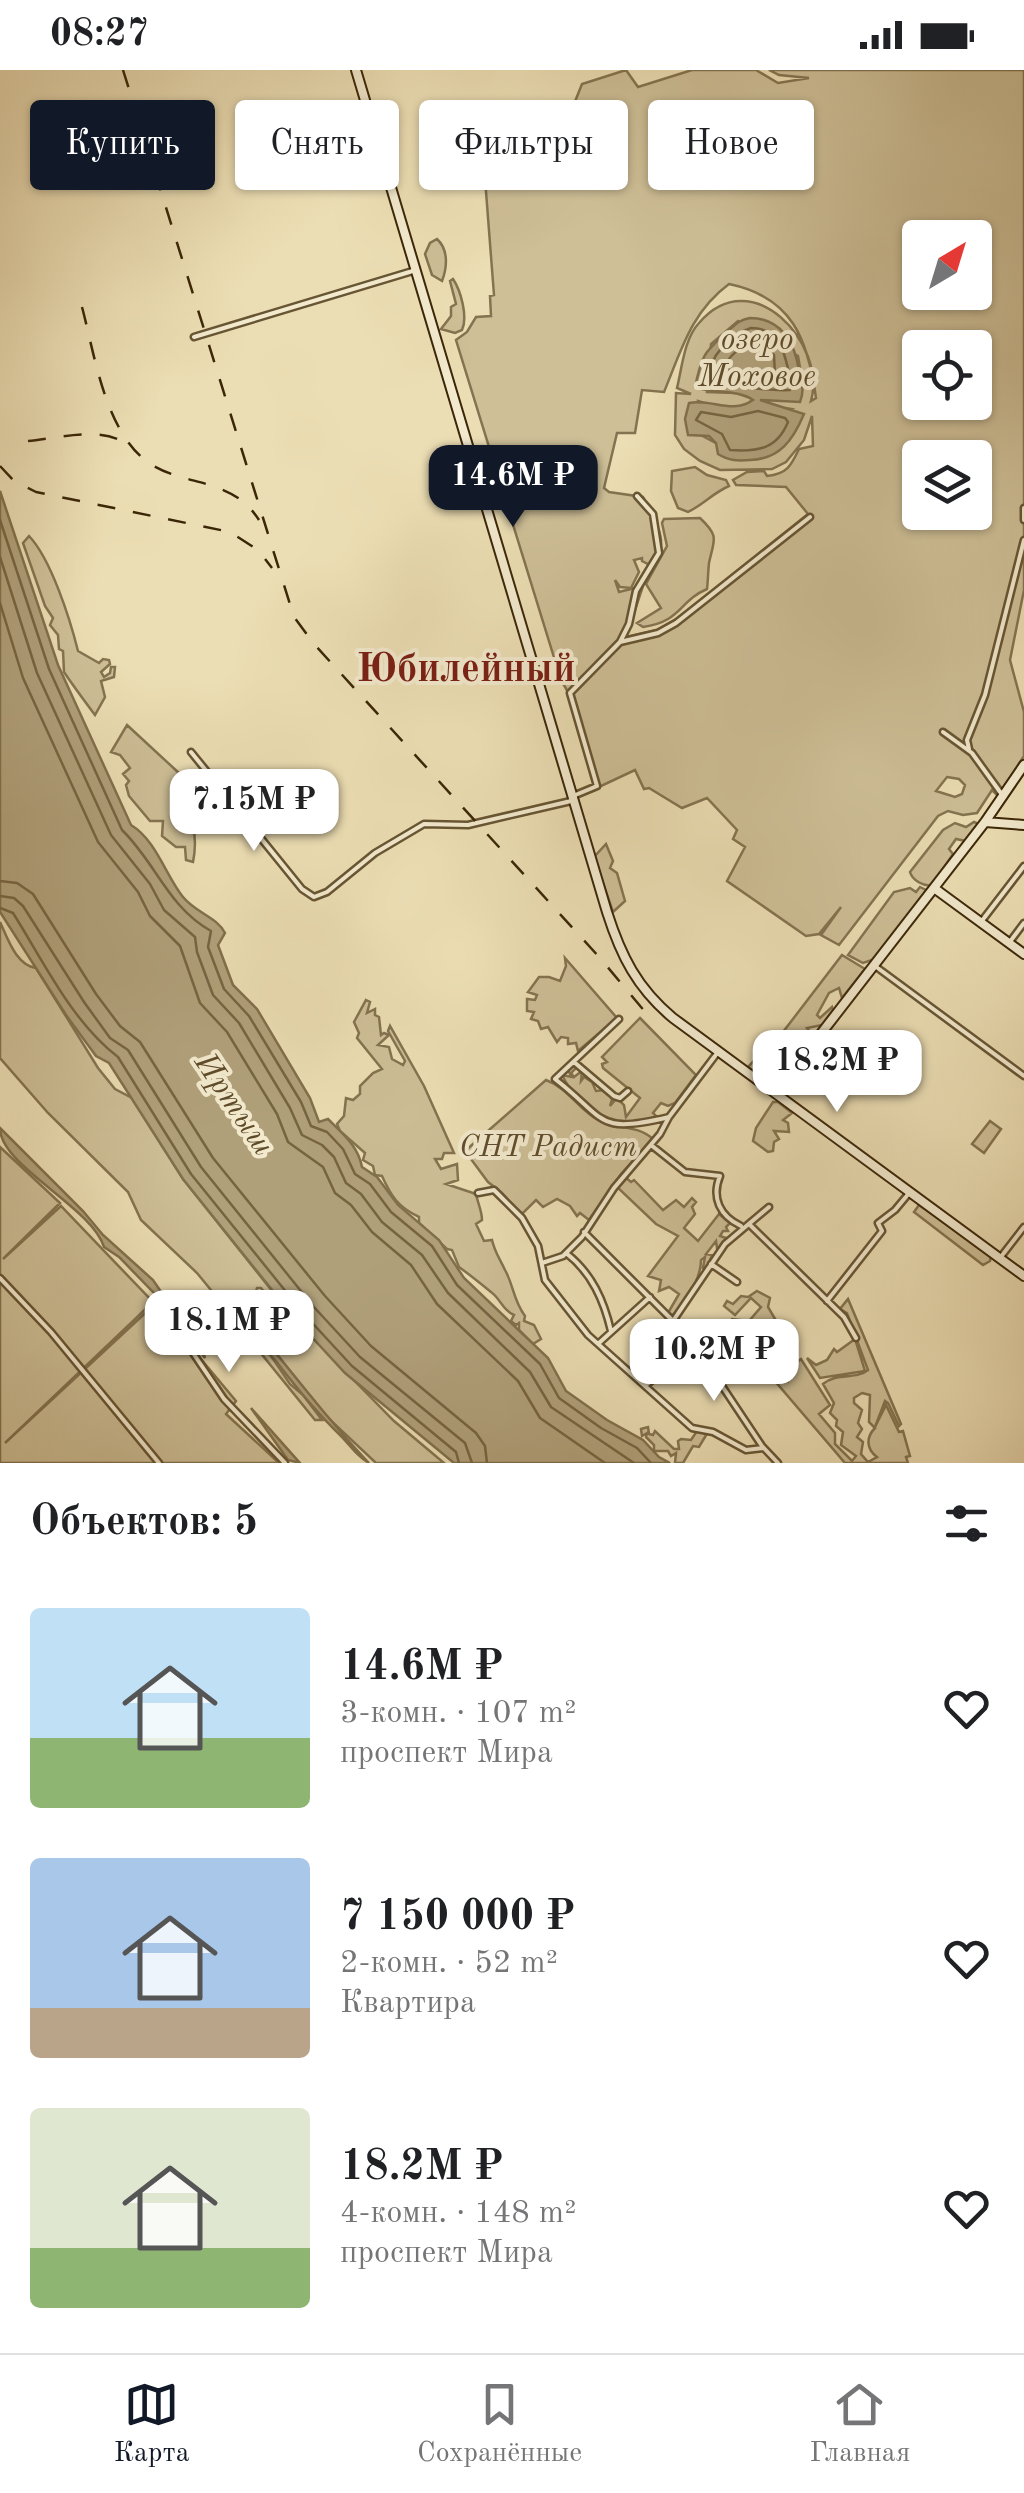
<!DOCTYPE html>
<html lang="ru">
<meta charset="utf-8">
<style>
:root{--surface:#fff;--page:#f2f2f2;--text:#202124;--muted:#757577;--line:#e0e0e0;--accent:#111827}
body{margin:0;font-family:"Old Standard TT",serif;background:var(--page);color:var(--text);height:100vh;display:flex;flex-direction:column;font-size:38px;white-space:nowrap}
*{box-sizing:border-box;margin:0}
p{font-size:32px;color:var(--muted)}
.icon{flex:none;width:55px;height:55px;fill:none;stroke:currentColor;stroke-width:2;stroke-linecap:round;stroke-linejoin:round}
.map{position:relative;height:1393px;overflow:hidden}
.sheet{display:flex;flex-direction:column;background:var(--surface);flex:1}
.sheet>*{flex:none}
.hud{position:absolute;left:30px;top:30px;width:965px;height:90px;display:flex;gap:20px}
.needle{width:65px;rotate:38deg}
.tools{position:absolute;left:902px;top:150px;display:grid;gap:20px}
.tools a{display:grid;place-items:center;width:90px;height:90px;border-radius:10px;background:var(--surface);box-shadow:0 2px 8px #0004;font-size:50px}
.price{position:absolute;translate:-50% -85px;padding:0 22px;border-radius:20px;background:#fff;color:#222;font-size:32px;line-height:65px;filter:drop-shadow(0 2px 5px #0008)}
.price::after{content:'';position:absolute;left:50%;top:60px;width:30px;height:22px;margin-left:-15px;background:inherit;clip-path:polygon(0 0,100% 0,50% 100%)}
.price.on{background:var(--accent);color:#fff}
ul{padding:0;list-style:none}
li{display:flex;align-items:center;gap:30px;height:250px;padding:0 30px}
li span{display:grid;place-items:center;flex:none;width:280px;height:200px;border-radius:10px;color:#555}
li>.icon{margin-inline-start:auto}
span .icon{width:120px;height:120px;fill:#fffc;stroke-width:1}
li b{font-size:42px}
h2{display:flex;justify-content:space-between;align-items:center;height:120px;padding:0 30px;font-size:42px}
.tag{padding:0 35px;border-radius:10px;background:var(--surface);box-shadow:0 2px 8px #0004;font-size:35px;line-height:90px}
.tag.on{background:var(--accent);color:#fff}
.status{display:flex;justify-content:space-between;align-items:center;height:70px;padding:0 50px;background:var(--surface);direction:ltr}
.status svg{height:28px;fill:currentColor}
.dock{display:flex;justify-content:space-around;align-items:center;height:140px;border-top:2px solid var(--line);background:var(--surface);font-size:28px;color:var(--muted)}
.dock a{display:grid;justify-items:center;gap:5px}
.dock .on{color:var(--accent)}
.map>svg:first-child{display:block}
.green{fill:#cebf97;stroke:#847350;stroke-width:2.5;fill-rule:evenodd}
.water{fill:#b0a07a;stroke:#81704c;stroke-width:2.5}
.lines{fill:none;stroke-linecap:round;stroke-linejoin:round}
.shore{stroke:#766441;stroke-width:2.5}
.street-casing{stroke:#675533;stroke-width:9}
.secondary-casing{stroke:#3b2708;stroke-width:12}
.street{stroke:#f3eace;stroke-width:4}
.secondary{stroke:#f3eace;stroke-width:8}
.rail{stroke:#3b2708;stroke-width:2.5;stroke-dasharray:18 18;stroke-linecap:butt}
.labels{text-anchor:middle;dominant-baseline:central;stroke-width:8;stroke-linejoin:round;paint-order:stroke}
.park-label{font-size:30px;font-style:italic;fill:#604d2c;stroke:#f3eace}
.water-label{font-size:32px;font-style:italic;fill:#5e4b2a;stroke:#f3eace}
.district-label{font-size:40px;font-weight:bold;fill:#7a1f14;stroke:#f3eace}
</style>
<div class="status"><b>08:27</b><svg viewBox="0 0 49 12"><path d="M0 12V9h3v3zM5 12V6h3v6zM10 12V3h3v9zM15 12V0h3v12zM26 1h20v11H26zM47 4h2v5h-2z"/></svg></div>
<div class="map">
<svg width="1024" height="1393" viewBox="0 0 1024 1393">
<rect width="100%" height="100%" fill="#ecdeb4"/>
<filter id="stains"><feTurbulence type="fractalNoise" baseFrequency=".002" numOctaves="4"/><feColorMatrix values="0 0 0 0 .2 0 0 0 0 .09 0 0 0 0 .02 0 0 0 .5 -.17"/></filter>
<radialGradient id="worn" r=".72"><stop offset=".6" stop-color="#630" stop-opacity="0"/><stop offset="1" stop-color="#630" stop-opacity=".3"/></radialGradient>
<path class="green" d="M626,0L638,17L692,0H756L778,13L809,8L779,5L769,0H1024V520L1010,590L1024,642V686L998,726L992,720L977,743L963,745L948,741L938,746L839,875L821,865L841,837L819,864L806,866L727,811L745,777L733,769L737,760L707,728L682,738L649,718L644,719L635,700L599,717L572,629L561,610L456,270L467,262L476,247L491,246L490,226L494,225L481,57L568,49L582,14ZM920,168H975V222H920ZM729,214C792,227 808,269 816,328L811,331C827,274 752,191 699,253C684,269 682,298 677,318L691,324L676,323L675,365L684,379L700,391L720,400L772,399L786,392L804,370L812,346L813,376L799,379C791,396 787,404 767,406L764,401L747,402L733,410L736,415L786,417L808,444L678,548L657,560L626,567L643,516L619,522L615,510L620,517L631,518L639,502L634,490L642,488V491L654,497C670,470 656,453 643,427L609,422L604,418L617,363H635L642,320L664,322C681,281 691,242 729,214ZM738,251L798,286L803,315L758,329L770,336L791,339L716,373L699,364L698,331C716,337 739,343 754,329L736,323L707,322L711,274ZM920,278H975V332H920ZM920,388H975V442H920ZM947,707L959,709L965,715L962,724L955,727L936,721Z
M437,169C449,180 447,198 442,211L432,205L425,184L430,173Z
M453,209C461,221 468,247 462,260L455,263L441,259L451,246V237L456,234L450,211Z
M695,397L707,405L726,410L729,416C713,423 704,434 688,442L678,438L671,421L672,401Z
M700,448C720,467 714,469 709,493C708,502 708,511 707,519C679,531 681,552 643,557L637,553L661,538L646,514L667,476L662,453L664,449Z
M29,466C51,489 70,549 78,581L99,593L103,589L109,590L110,594L101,602L104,607L110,603L111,597H115L114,607L101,611L105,627L95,645C86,633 74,617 64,602L63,581L59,579L58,565L50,555L53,548L45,536L23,473Z
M127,655L180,704L173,730L177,725C193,739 198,768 193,792L186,790L185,777H176L162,766L163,751H150L129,726L126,715L129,711L123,704L130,698L120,685L111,682Z
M974,752L979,754L966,771L956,769L949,779L953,784L932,815C924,817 912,810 910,802L943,760L955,753L966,757Z
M606,774L613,791L610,798L617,803L625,831L613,842L594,787Z
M920,817L926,820L924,825L875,889L863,893L848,885L894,822L910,818L916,822Z
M0,852C8,869 16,895 36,898L98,998L115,1019L132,1028L183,1109L296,1251L394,1351L444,1393H376L327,1347L261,1265L256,1264L290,1314L303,1325L322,1350H315L242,1260L249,1243L257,1241L263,1244L264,1261L268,1264L276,1261L287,1268L293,1266L294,1261L261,1218H257L253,1232L236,1235L233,1240L237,1251L233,1252L220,1231L197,1203L141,1150L128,1122L48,1043L0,988Z
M842,885L865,899L842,928L839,918L829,923L817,945L820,948L832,937L833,940L822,955L807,958L813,966L807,974L803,967L796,969L791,983L797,987L782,1006L768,1015L748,997L770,974L788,972L781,966L783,962Z
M565,888L617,948L578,981L576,973L568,974V968L561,967L557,972L548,957L541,959L538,951L531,949L534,942L527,941V929L535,930L537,925L528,922L539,907H549L560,911L566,896Z
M366,930L370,932L367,943L375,939V945L379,947L381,965L384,963L389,965L378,975L389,977L392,989L403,995L405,991L388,961L390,956L424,1016L454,1083H444L442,1089H435L441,1099L457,1094L458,1110L446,1114L476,1124C478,1134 482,1141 482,1150L476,1154L484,1171L492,1170C495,1183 500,1189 505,1200C514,1216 513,1230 525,1246L524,1251L534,1255L541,1269L533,1274L519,1260V1253L516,1255L511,1251L514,1245C502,1240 501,1229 491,1222C480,1213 470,1205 459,1197L452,1180L447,1179L419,1153V1147C398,1137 391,1126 382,1106L375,1105L373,1096L363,1090L365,1083L340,1061L337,1054L344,1046L346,1028L353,1030L360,1024V1016L373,1003L382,999L357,968L359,963L354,952Z
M640,948L696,1005L675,1033L668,1036L661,1033L653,1043L657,1047C619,1061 581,1043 562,1005L572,1007L567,999L573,993L577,997L571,1003L574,1007L582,1001L581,1011L584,1007L592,1012L596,1021L606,1020L613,1026L610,1036L617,1028L624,1035L626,1047L640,1028L603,998L602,994L607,992L602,987Z
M546,1010C568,1018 578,1039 598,1050C617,1060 636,1054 653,1069L621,1104L589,1150L580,1143L577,1146L570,1136L557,1129L543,1137L536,1130L521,1145L502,1123L488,1112L465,1081Z
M773,1032H778L792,1043L783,1050L788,1053L789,1062L774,1061L779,1069L774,1072L773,1081L768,1082L753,1071L756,1058Z
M990,1051L1001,1059L984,1083L972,1074Z
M0,1077L60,1133L3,1189L61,1136L153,1232L5,1373L155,1234L236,1331L226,1344L279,1393H0Z
M625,1107L631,1112L634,1110L663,1140L676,1130L684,1137L692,1128L696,1132L692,1137L695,1144L684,1158L698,1171L719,1144L730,1153L726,1157L728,1161H723L720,1166L726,1168L721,1177L717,1178L716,1171L706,1184L712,1185L707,1198H703L705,1187L701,1190C701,1210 686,1229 675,1246L668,1243L679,1224L669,1217L659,1221L661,1210L648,1206L678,1166L656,1154L617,1117Z
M919,1135L991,1186L990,1191L983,1195L914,1142Z
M757,1221L770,1228L768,1237L778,1254L766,1269L773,1275L784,1268L794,1281L777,1301L787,1310L785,1301L801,1289L830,1335L819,1344L835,1363V1374L852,1391L856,1386L841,1375L843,1362L836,1356L837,1350L830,1343L834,1333L823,1314C837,1302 856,1310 868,1300L847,1243L840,1239L848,1229L901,1354L899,1356L888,1333L885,1331L875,1357L886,1335L899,1362L903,1361L910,1386L906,1387L908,1393H845L768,1303L763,1302L724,1260L732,1249L749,1251L761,1237L751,1228L735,1245L724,1236L727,1231L733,1234L741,1226L748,1227ZM862,1323L870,1325L869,1352L875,1358C866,1367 866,1379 877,1387L868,1392L861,1384L863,1372L857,1367L862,1359L858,1353L862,1340L854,1333V1328Z
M855,1269L865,1301L820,1308L807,1288L816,1295L827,1290L834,1279L837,1282Z
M648,1357L649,1364L653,1365L655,1361L674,1379H679L678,1371L681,1369L691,1370L697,1361L708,1362L699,1377L693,1376L683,1393H675L676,1383L671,1386L668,1381H654V1375L646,1367L647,1363L642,1366L641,1359Z"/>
<path class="water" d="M750,248C781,248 795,273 799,301C801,313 805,320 800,332L760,330L804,344C793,370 780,389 750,390C738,391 729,391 718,384L716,373L709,366L688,365L685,349L689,333C711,328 732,345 753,330C737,319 714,324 695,317C702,284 704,283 728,261C736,254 739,250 750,248Z
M0,421L58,595L131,755C156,770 166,806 183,827C196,843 217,847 225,863L218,875L233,915L257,939L310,1028L319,1052L328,1049C343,1064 358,1076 362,1097L377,1107L398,1135L439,1170L464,1208L548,1288L566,1321L607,1350L643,1370L659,1387L670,1393H454L345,1303L297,1251L183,1109L109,993L96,986L66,945L0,842Z
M0,1058L83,1141L103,1165L153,1210L162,1223L156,1225L119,1187L104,1177C92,1137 0,1096 0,1058Z
M165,1227L201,1274L205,1288L161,1232Z
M255,1264L261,1265C297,1308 330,1353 369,1393C356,1386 351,1376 341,1366C317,1343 299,1321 279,1295C271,1285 260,1277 255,1264Z
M251,1338L300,1393L288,1390Z"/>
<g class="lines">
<path class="shore" d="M751,258C785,258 785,291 792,315L790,320C769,321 727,316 708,309C709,287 729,265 751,258Z
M757,270L774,285L775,305L761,307L725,299C724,289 746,271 757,270Z
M758,341L785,348L788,352C777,379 758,382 730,380L722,364L696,350L701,342L731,347Z
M0,450L49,599L122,760C156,793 168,837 211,861L208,877L224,919L249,946L301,1032L311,1056L327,1062L343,1079L355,1104L370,1114L391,1142L432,1176L457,1215L540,1294L559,1328L601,1358L637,1378L651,1393
M0,487L37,603L111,765L150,814L164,840L195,867L197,882L213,925L239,953L290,1038L302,1065L322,1075L334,1087L346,1113L361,1124L382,1152L422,1185L448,1223L530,1302L551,1337L634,1393
M0,533L23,608L98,772L138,822L150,846L180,876L200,933L227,962L277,1044L288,1072L323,1097L335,1123L351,1135L372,1162L411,1195L437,1234L518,1311L540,1348L605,1393
M0,811L17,813L33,824L96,924L120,956L140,972L213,1088L325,1226L371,1276L476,1363L485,1376L487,1393
M0,826L14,828L23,836L84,932L110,968L128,980L201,1097L313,1236L360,1287L465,1373L472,1393
M0,838L13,843C44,892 72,952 118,987L191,1104L304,1244L352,1296L456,1382L459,1393"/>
<g class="street-casing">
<path id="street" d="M194,267L416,200
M1024,438V450
M620,572L658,563L676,553L810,447
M943,662L972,683L1003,726
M969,679L967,670L985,625L1024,470
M191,682L302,819L314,827L327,822L375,783L424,754L468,755L571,731
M573,726L597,716L570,623L620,572L629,554L636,521L659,483L653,444L637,426
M981,852L1024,796
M1009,873L1024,853
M875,896L1024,1006
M619,949L555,1009C607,1049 595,1065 669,1047
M574,992L614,1026L620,1028L628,1021
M651,1075L685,1102L720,1106C711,1128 720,1146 741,1156
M478,1123L494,1120L522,1148L538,1176L545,1210L588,1265L692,1358L713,1362L746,1380L763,1378
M749,1154L844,1247L856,1268
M584,1162L673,1251L716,1307L762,1376L778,1393
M566,1183C592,1203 604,1231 611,1261
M1000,1188L1024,1157
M542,1193L563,1186L582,1167L614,1118L660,1064L669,1047L718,982
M711,1194L737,1212
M0,1208L51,1262L159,1393
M827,1231L882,1161L878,1153L895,1140L910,1122
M154,1234L189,1277L224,1329L285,1393
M673,1251L725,1174L769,1137
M599,1273L650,1227
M646,1315L694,1279"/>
</g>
<g class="secondary-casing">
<path id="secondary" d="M356,0L607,842C621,886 637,918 673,948L1024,1206
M985,752L1024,755
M934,818L1024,884
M775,1023L985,752L1024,695"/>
</g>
<use href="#street" class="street"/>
<use href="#secondary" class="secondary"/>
<path class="rail" d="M123,0L294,547L314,574L600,888L646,943
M82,237C95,286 105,362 149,393C185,417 232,407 259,450
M28,371C60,368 103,355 130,376
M0,396L14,411L36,422L230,462L258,480L272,498"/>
</g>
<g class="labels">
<g class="park-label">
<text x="548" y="1078">СНТ Радист</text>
</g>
<g class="water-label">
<text x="757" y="271">озеро<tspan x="757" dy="37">Моховое</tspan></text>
<text transform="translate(233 1035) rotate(56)">Иртыш</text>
</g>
<g class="district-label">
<text x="466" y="601">Юбилейный</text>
</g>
</g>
<rect width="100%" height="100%" filter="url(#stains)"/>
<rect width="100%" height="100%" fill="url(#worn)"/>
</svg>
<div class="tools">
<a><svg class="needle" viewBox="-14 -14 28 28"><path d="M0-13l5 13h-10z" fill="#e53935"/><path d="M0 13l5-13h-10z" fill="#757577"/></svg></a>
<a><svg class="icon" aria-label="locate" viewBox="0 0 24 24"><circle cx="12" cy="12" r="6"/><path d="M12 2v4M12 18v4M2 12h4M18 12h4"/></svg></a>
<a><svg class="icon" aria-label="layers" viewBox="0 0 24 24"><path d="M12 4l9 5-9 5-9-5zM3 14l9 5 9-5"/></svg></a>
</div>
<b class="price on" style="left:513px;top:460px">14.6M ₽</b>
<b class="price" style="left:254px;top:784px">7.15M ₽</b>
<b class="price" style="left:837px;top:1045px">18.2M ₽</b>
<b class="price" style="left:229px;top:1305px">18.1M ₽</b>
<b class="price" style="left:714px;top:1334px">10.2M ₽</b>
<div class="hud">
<a class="tag on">Купить</a>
<a class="tag">Снять</a>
<a class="tag">Фильтры</a>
<a class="tag">Новое</a>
</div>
</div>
<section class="sheet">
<h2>Объектов: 5<svg class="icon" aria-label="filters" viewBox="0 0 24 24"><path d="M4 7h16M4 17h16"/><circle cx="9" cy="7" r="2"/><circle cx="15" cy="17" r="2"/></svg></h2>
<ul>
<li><span style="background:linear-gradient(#bfe0f5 65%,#8fb573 0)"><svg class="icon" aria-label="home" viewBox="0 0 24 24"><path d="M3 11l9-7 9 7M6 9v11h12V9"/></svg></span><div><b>14.6M ₽</b><p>3-комн. · 107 m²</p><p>проспект Мира</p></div><svg class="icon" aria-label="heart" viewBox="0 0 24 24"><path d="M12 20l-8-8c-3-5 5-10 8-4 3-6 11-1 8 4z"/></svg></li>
<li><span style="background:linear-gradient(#a9c7e8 75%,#b9a48a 0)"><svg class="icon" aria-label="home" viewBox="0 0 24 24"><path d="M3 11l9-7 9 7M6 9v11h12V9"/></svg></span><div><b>7 150 000 ₽</b><p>2-комн. · 52 m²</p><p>Квартира</p></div><svg class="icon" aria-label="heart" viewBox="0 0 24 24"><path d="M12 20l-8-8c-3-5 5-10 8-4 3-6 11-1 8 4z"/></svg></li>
<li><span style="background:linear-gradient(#dfe7d0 70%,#8fb573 0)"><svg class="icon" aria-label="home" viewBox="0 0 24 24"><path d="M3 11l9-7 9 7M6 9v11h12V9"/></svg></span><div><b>18.2M ₽</b><p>4-комн. · 148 m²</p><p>проспект Мира</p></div><svg class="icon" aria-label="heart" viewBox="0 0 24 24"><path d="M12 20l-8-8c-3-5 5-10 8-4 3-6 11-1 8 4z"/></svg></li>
</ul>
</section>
<nav class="dock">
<a class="on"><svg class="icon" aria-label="map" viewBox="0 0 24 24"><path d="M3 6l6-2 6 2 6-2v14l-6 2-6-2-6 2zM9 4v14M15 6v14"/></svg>Карта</a>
<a><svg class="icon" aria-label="saved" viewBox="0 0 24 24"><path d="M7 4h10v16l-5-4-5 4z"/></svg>Сохранённые</a>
<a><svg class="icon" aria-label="home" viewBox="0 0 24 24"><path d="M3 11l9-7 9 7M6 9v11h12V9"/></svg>Главная</a>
</nav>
